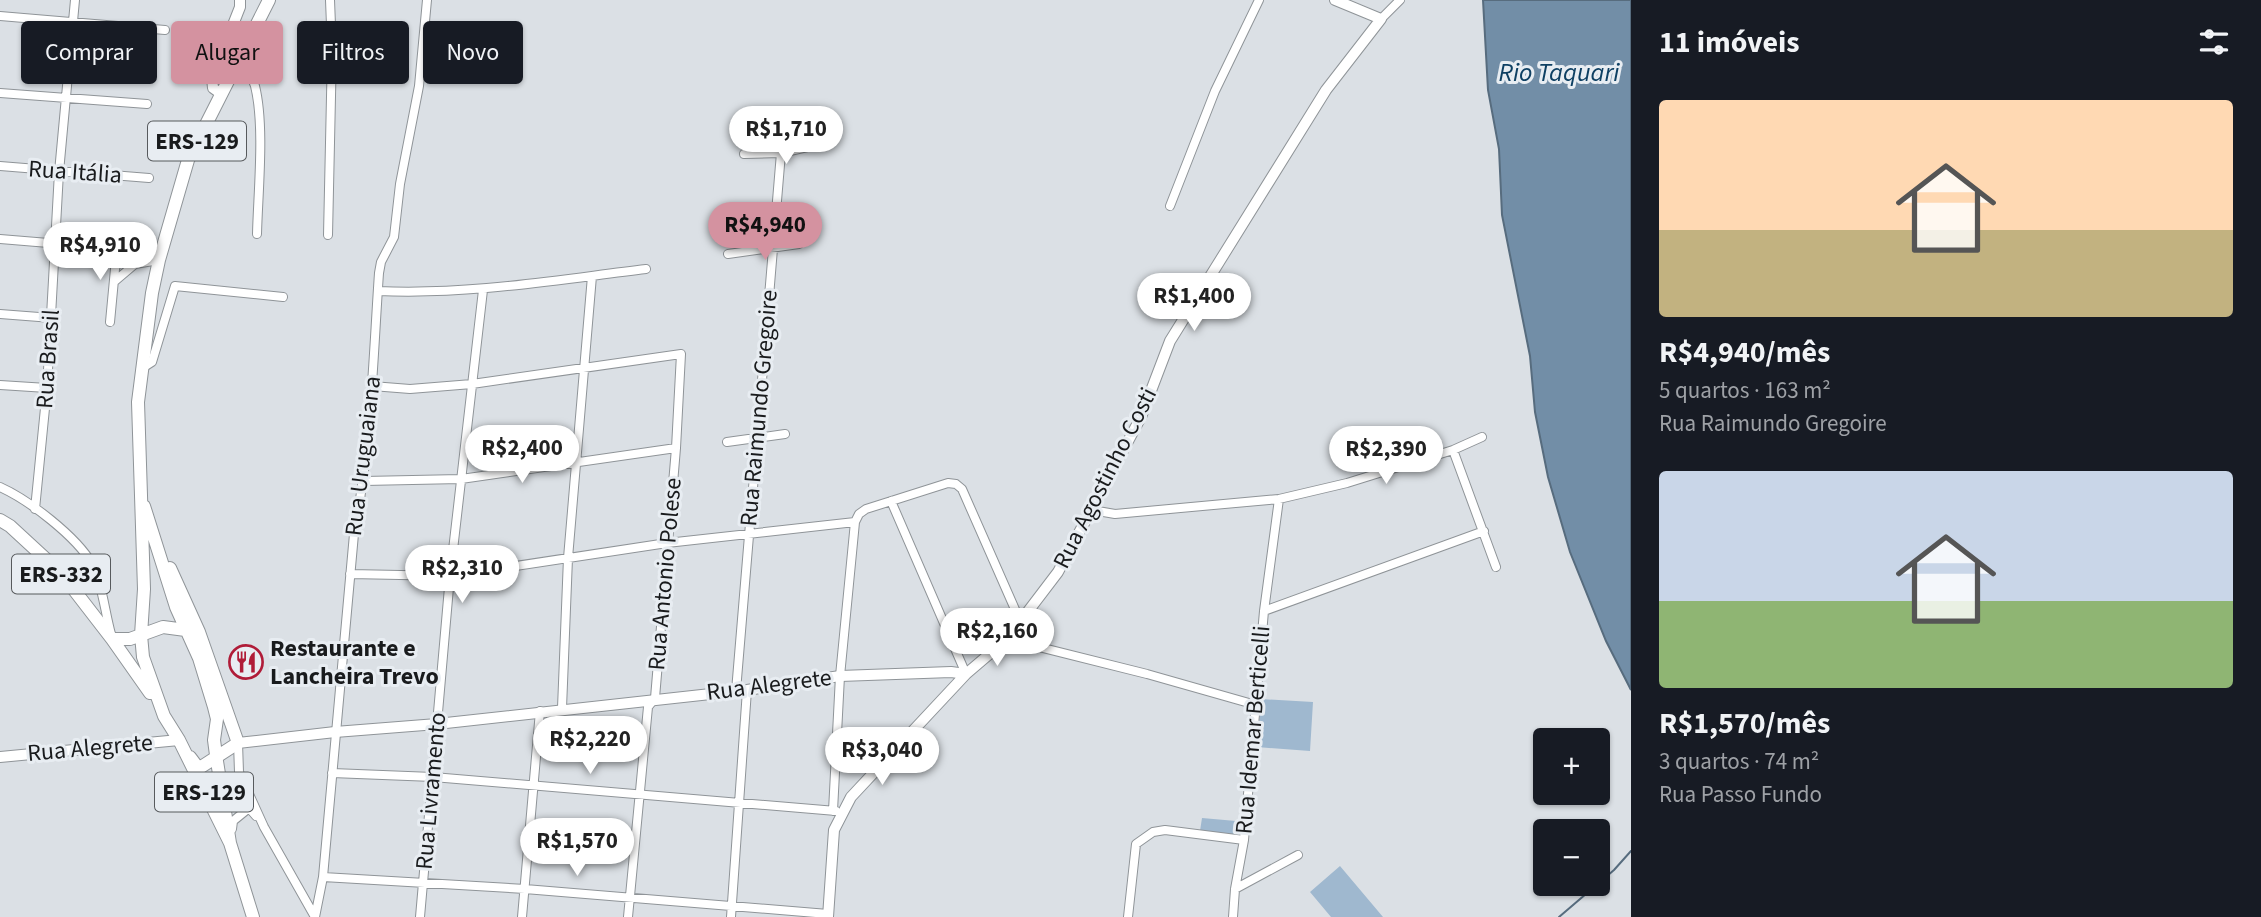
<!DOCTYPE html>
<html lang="pt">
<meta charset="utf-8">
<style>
:root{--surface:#171b24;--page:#20242c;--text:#f1f3f6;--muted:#9ea1a6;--accent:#d492a0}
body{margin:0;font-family:"Source Sans 3",sans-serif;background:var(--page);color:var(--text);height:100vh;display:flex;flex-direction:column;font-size:26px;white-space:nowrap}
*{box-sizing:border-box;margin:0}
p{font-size:23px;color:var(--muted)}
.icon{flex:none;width:38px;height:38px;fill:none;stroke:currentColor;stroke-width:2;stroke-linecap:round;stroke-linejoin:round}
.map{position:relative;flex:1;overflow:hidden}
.sheet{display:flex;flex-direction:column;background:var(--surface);width:630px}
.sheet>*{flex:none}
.hud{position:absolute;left:21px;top:21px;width:665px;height:63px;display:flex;gap:14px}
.buttons{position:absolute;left:1533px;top:728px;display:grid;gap:14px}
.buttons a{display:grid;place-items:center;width:77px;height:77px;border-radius:7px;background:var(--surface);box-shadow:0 2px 5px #0004;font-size:35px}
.price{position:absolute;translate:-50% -60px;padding:0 16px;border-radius:24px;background:#fff;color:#222;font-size:23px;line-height:46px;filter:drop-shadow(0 2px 4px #0008)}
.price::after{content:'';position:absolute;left:50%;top:42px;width:21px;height:16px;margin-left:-10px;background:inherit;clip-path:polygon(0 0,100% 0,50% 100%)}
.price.active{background:var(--accent);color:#111}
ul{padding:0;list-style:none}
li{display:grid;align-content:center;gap:14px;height:371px;padding:0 28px}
li span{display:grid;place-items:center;height:217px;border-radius:7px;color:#555}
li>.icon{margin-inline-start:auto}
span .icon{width:126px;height:126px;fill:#fffc;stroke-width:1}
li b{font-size:30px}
h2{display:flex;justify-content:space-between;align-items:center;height:84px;padding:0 28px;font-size:30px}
.tag{padding:0 24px;border-radius:7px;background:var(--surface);box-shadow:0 2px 5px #0004;font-size:24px;line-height:63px}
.tag.active{background:var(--accent);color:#111}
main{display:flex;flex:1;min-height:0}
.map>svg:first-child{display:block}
.green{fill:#9fb8cf}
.water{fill:#728ea7;stroke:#576c7e;stroke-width:2}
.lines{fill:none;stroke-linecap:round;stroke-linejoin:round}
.stream{stroke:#576c7e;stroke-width:2}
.street-casing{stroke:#8f9498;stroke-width:10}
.secondary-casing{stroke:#8f9498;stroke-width:12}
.primary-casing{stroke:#8f9498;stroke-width:14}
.street{stroke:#fff;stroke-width:8}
.secondary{stroke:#fff;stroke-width:10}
.primary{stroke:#fff;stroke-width:12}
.labels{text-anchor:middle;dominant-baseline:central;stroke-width:6;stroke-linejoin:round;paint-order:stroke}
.shield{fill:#e8edf2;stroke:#575a5d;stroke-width:2}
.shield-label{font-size:23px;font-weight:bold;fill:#191b1d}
.street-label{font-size:24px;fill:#191b1d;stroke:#e8edf2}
.poi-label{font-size:24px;font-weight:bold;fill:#191b1d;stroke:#e8edf2;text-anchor:start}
.water-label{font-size:26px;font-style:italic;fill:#0e4063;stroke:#e8edf2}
</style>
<main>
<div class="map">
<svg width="1631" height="917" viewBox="0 0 1631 917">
<rect width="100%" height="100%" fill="#dbe0e5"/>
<path class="green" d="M1261,699L1313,702L1310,751L1257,747Z
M1202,818L1236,821L1235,835L1200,831Z
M1340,866L1383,917H1331L1310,892Z"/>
<path class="water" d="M1483,0H1631V690L1606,641L1570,552L1548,477L1535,412L1530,356L1502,215L1499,149L1488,90Z"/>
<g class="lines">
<path class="stream" d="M1559,917L1614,870L1631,851"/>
<g class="street-casing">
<path id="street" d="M0,16L165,30
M1381,19L1400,0
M237,60C245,68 252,75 255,86C265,126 258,192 257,234
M0,93L147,104
M744,154L781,153L825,143
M0,166L149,178
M1170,206L1215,91L1259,0
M328,235L332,50L330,0
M0,239L121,249L115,269L110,322
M728,254L799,244
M115,281L135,264L159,260
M378,291C470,295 555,280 646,269
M0,314L52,318
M141,369L152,362L175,286L283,297
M0,385L47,388
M372,386L410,389L472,384L681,354L676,448L655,698L648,707L628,917
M727,442L785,434
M1453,450L1496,567
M364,481L461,479L676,448
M0,487C29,500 77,537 92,564C102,582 105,613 111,634
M891,501L966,674
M35,509L47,388L59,172L75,0
M1092,510L1115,514L1279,499L1347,483L1453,450L1482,437
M350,574L450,576L667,543L855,522
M1264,611L1484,531
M1007,639L1147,674L1256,705
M736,691L781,153L778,125
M562,708L568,558L592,276
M238,743L239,772L264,827L315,917
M332,773L433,777L836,811
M241,785L244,798L249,808
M833,811L840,676L855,522L859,514L866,509L948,483L956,484L962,489L1021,623
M232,829L233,821L249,808L256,816
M323,877L525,889L828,914
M1235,889L1298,855
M315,917L323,877L354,534C371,447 373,360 379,273L381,262L394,237L400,184L419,86L427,0
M420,917L450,576L483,290
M522,917L540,711
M731,917L747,690
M1128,917L1136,844L1153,832L1165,830L1244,840
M1233,917L1235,889L1244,840L1264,611L1279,499"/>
</g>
<g class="secondary-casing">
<path id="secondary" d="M220,93L213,88L212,78L240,7V0
M238,743L335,732L437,724L747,690L840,676L951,672L966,674
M0,757L179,740
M828,917L834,830L851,797L966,674L1007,639L1058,572L1141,417L1170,341L1326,90L1381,19L1335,0"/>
</g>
<g class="primary-casing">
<path id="primary" d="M144,506L176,607L199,658L214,707L217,719L214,740L216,755L230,843L253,917
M0,520L10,526L61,573L112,639L150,693
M170,568L199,632L238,743L201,767L196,765L190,757
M112,639H130L163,627L193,631
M230,843L179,740L164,716L143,657L141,635L144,589L138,402L152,293L159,260L188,160L269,0"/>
</g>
<use href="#street" class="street"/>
<use href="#secondary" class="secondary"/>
<use href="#primary" class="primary"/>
</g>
<defs>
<g id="restaurant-ring" transform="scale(1.75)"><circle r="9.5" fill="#e8edf2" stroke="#b01c38" stroke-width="1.5"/><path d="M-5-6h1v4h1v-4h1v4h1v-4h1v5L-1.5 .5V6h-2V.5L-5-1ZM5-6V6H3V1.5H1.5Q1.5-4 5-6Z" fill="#b01c38"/></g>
</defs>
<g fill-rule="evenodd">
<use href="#restaurant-ring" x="246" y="662"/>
</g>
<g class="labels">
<g class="shield">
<rect x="148" y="121.5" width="98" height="39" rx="5"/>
<rect x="12" y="554.5" width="98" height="39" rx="5"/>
<rect x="155" y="772.5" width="98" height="39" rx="5"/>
</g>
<g class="shield-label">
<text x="197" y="141">ERS-129</text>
<text x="61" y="574">ERS-332</text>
<text x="204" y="792">ERS-129</text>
</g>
<g class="street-label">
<text transform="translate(75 172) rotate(4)">Rua Itália</text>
<text transform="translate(48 359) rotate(-86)">Rua Brasil</text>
<text transform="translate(759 408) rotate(-85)">Rua Raimundo Gregoire</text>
<text transform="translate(363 456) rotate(-83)">Rua Uruguaiana</text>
<text transform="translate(1105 478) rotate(-63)">Rua Agostinho Costi</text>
<text transform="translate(665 574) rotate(-85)">Rua Antonio Polese</text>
<text transform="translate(769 685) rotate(-7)">Rua Alegrete</text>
<text transform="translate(1253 730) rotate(-85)">Rua Idemar Berticelli</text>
<text transform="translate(90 748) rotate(-5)">Rua Alegrete</text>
<text transform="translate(431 791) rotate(-85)">Rua Livramento</text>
</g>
<g class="poi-label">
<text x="270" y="648">Restaurante e<tspan x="270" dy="28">Lancheira Trevo</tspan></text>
</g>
<g class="water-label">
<text x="1559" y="72">Rio Taquari</text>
</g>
</g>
</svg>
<div class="buttons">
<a>+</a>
<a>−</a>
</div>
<b class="price" style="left:786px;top:166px">R$1,710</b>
<b class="price active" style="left:765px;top:262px">R$4,940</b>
<b class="price" style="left:100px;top:282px">R$4,910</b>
<b class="price" style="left:1194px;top:333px">R$1,400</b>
<b class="price" style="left:522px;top:485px">R$2,400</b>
<b class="price" style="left:1386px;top:486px">R$2,390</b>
<b class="price" style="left:462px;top:605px">R$2,310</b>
<b class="price" style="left:997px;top:668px">R$2,160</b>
<b class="price" style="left:590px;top:776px">R$2,220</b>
<b class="price" style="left:882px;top:787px">R$3,040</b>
<b class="price" style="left:577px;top:878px">R$1,570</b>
<div class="hud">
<a class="tag">Comprar</a>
<a class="tag active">Alugar</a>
<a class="tag">Filtros</a>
<a class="tag">Novo</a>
</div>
</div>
<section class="sheet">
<h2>11 imóveis<svg class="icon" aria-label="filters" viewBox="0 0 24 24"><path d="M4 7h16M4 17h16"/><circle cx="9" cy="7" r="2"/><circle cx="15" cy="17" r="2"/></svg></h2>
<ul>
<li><span style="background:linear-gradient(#ffd9b3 60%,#c2b280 0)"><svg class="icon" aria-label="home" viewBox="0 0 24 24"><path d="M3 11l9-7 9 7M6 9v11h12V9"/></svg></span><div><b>R$4,940/mês</b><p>5 quartos · 163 m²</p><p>Rua Raimundo Gregoire</p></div></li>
<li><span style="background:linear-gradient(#c9d6e8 60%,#8fb573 0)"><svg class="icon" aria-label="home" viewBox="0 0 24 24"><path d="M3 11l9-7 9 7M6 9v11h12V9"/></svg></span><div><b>R$1,570/mês</b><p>3 quartos · 74 m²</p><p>Rua Passo Fundo</p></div></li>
</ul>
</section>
</main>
